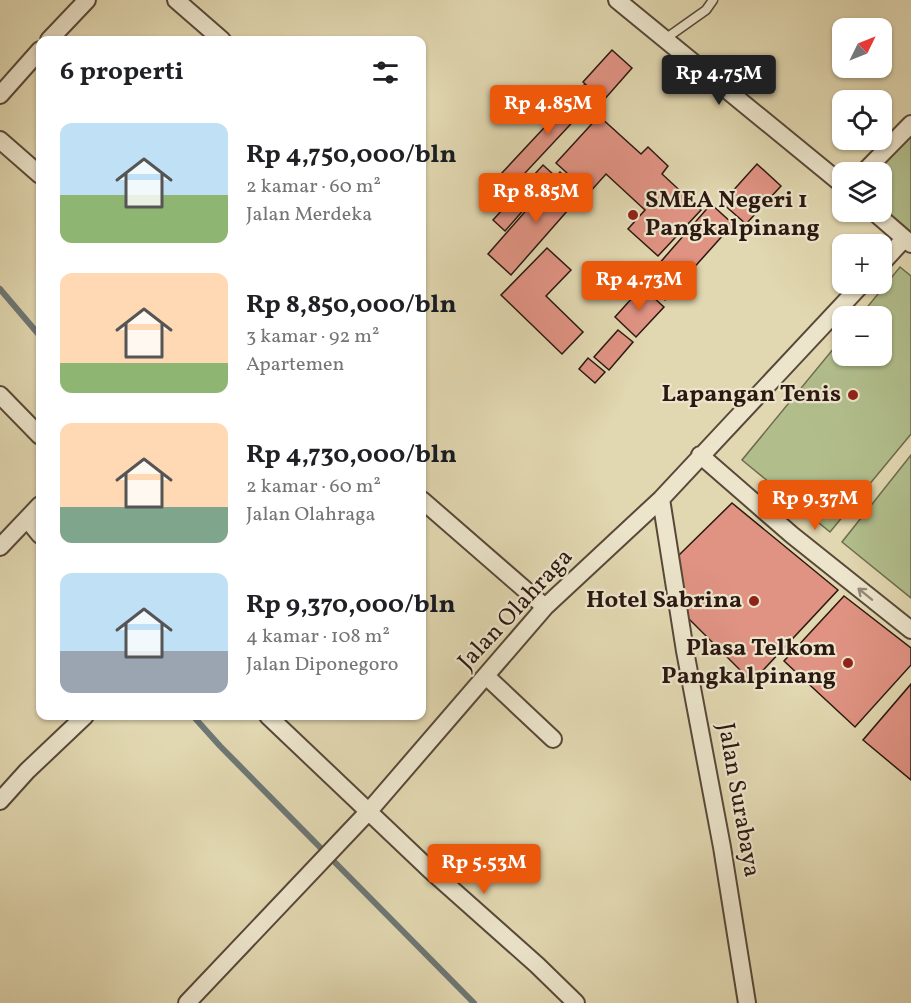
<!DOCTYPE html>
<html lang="id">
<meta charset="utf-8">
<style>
:root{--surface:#fff;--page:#f2f2f2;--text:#202124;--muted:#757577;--accent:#ea580c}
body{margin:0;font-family:Vollkorn,serif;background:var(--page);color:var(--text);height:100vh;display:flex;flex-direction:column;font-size:22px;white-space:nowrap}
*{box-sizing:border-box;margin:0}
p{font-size:20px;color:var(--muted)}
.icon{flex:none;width:33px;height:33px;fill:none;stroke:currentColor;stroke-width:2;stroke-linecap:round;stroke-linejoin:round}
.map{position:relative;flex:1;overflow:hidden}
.side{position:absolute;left:36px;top:36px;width:390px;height:684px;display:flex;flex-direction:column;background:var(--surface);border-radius:12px;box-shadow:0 2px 4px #0004}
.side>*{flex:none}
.needle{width:39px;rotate:47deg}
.fabs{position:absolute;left:832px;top:18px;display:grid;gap:12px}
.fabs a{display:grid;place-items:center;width:60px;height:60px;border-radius:12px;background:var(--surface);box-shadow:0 2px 4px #0004;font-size:30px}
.price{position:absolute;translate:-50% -51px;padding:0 14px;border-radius:6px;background:var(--accent);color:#fff;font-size:20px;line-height:39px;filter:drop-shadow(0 2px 3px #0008)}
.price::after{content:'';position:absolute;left:50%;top:36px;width:18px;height:14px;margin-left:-9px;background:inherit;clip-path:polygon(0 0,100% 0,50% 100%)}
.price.active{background:#222;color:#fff}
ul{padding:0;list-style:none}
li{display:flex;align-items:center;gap:18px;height:150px;padding:0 24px}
li span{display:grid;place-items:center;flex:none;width:168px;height:120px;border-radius:12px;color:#555}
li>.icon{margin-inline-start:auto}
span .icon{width:72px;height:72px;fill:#fffc;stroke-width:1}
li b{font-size:26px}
h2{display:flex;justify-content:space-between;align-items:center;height:72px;padding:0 24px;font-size:26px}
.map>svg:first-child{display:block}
.green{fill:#b1be8c;stroke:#6e6b4e;stroke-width:1.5}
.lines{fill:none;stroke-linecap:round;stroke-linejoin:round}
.stream{stroke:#6e7775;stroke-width:6}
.building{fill:#e09383;stroke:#2b1811;stroke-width:1.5}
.service-casing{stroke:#584839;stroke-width:11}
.minor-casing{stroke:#584839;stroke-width:20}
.service{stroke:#ece5cc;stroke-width:8}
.minor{stroke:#ece5cc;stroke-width:16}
.oneway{stroke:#958978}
.poi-dot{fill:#8f2418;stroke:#ece5cc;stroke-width:2}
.labels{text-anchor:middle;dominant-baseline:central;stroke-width:4.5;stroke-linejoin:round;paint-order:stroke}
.poi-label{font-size:24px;font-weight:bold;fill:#2b1811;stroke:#ece5cc;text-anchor:end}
.street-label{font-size:24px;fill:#2b1811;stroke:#ece5cc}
</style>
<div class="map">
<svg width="911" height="1003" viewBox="0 0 911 1003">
<rect width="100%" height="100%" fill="#e1d7b0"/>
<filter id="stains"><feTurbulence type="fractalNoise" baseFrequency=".00333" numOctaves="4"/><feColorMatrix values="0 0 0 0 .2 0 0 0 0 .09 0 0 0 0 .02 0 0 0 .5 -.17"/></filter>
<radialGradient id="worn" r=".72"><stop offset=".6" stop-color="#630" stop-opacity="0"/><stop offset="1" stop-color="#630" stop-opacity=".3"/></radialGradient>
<path class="green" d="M911,137V233L882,209V172H874Z
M900,267L911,276V434L830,532L742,460L843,337V356H882V316H860Z
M911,455V598L842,542Z"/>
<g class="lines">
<path class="stream" d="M0,289L40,336
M193,716L220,746L474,1003"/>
</g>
<path class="building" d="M612,50L632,68L603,101L583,82Z
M584,85L596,97L512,187L500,175Z
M599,116L641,154L648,147L668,166L662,174L701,210L658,256L628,229L645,210L606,174L589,193L556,163Z
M757,164L781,186L746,224L722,203Z
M543,165L554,175L505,231L493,220Z
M560,172L583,193L511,275L488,254Z
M711,204L733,224L665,300L644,281Z
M547,248L571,270L546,296L583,332L562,354L501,295Z
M642,287L664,307L636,337L615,317Z
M618,330L633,342L609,370L594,357Z
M588,358L605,372L595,383L579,369Z
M732,503L838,590L752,682L682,612L678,556Z
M844,596L911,648V665L855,727L784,661Z
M911,684V780L863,740Z"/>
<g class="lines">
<g class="service-casing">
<path id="service" d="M665,39L706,10L713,0"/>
</g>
<g class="minor-casing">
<path id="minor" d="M176,0L222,40
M617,0L843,185
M49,40L87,0
M0,95L40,50
M0,140L40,175
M864,172L911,124
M874,212L911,244
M882,263L904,239
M0,395L40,436
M700,455L792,535L911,630
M661,499L685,651L722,847L747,1003
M422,500L545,607
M27,519L40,535
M0,547L40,505
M486,676L553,739
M268,716L429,869L537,965L576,1003
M0,801L27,771L85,716
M187,1003L369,811L545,607L661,499L862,284"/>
</g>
<use href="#service" class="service"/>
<use href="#minor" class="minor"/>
</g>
<defs><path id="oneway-shaft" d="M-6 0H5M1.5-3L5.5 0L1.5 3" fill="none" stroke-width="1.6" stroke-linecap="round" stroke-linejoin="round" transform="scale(1.5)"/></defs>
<use class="oneway" href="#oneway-shaft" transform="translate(865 594) rotate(-141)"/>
<g class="poi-dot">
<circle cx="633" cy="215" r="6"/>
<circle cx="853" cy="395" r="6"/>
<circle cx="754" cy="601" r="6"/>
<circle cx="848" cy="663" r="6"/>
</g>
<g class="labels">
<g class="poi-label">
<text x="645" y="201" text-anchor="start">SMEA Negeri 1<tspan x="645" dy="28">Pangkalpinang</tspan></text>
<text x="841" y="395">Lapangan Tenis</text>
<text x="742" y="601">Hotel Sabrina</text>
<text x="836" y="649">Plasa Telkom<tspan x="836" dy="28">Pangkalpinang</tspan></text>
</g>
<g class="street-label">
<text transform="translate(516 610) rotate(-47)">Jalan Olahraga</text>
<text transform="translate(738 800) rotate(80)">Jalan Surabaya</text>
</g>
</g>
<rect width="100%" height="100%" filter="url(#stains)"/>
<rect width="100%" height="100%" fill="url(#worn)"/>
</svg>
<div class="fabs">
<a><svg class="needle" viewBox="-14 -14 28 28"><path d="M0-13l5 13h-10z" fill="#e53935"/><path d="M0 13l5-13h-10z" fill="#757577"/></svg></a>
<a><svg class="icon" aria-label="locate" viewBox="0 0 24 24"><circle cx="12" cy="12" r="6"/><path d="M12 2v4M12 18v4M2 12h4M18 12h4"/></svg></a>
<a><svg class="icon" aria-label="layers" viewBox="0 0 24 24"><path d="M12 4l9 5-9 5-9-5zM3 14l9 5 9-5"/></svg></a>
<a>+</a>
<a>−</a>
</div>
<b class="price active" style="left:719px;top:106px">Rp 4.75M</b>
<b class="price" style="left:548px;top:136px">Rp 4.85M</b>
<b class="price" style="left:536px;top:224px">Rp 8.85M</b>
<b class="price" style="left:639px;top:312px">Rp 4.73M</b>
<b class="price" style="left:815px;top:531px">Rp 9.37M</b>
<b class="price" style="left:484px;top:895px">Rp 5.53M</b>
<section class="side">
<h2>6 properti<svg class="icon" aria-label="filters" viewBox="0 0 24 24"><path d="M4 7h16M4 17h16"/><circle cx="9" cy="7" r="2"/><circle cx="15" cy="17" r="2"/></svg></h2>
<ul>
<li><span style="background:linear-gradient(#bfe0f5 60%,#8fb573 0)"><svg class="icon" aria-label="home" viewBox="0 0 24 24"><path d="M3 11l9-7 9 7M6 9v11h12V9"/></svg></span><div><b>Rp 4,750,000/bln</b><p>2 kamar · 60 m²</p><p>Jalan Merdeka</p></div></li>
<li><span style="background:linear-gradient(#ffd9b3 75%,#8fb573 0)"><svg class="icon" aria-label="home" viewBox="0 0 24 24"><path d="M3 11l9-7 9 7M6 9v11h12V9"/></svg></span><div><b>Rp 8,850,000/bln</b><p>3 kamar · 92 m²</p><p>Apartemen</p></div></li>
<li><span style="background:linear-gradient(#ffd9b3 70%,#7fa58c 0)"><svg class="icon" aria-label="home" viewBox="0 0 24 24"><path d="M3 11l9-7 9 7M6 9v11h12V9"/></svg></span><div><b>Rp 4,730,000/bln</b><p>2 kamar · 60 m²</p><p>Jalan Olahraga</p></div></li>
<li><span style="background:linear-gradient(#bfe0f5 65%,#9aa5b1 0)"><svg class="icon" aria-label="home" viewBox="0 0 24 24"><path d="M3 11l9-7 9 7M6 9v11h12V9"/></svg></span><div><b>Rp 9,370,000/bln</b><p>4 kamar · 108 m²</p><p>Jalan Diponegoro</p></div></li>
</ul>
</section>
</div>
